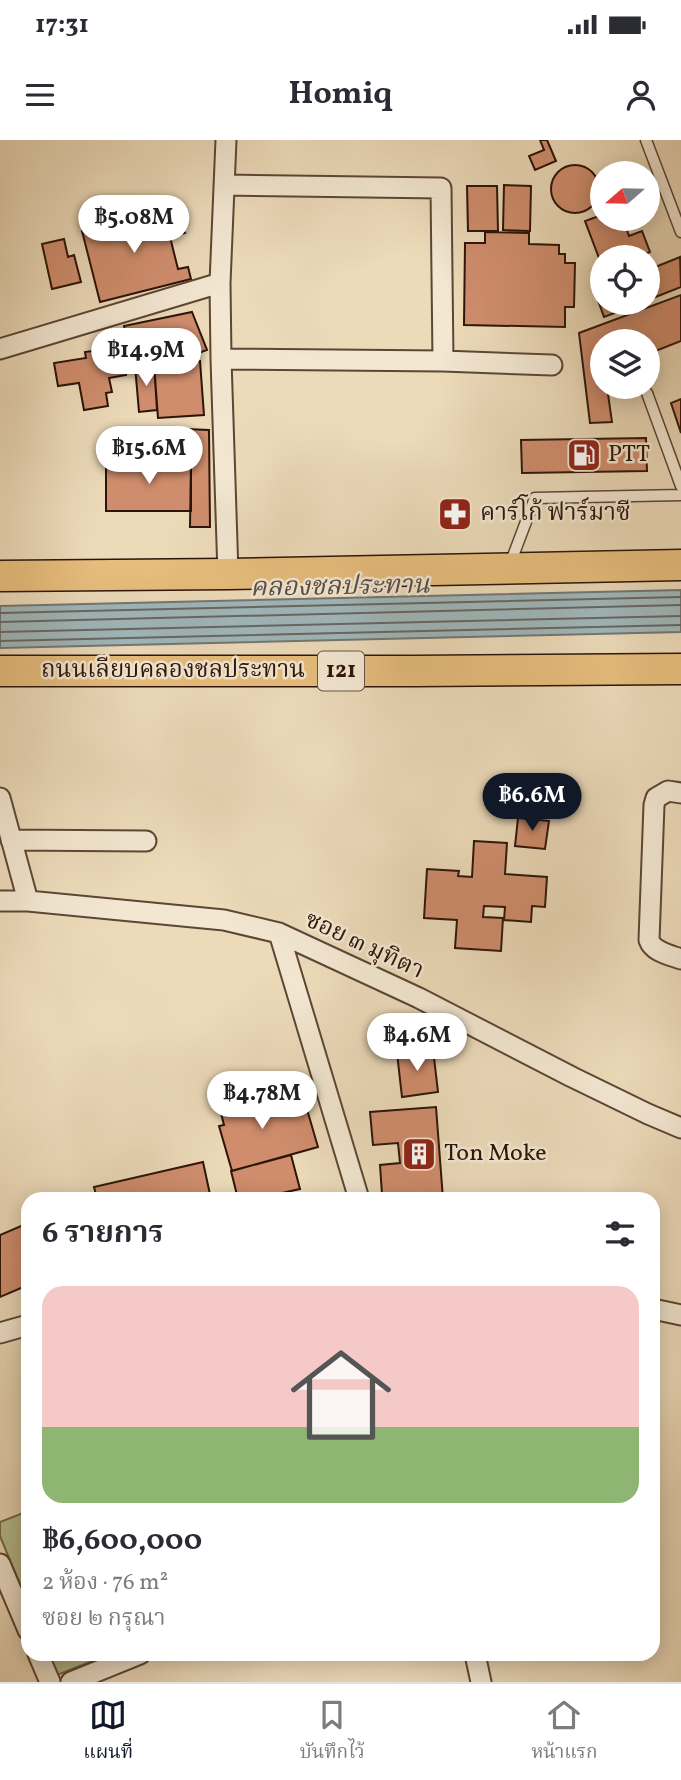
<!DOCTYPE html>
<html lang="th">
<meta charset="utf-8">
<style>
:root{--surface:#fff;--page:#f2f2f3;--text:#2b2b33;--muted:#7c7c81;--line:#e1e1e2;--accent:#111827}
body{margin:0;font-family:Vollkorn,"Noto Serif Thai",serif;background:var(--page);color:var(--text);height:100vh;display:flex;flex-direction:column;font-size:26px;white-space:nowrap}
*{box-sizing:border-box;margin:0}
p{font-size:23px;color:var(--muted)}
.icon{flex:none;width:38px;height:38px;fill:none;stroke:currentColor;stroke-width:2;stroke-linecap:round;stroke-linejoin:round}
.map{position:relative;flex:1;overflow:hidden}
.details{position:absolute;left:21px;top:1052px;width:639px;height:469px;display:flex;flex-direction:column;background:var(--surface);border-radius:21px;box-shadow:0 4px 18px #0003}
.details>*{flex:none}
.needle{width:46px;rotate:250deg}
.tools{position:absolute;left:590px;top:21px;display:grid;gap:14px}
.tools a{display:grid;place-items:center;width:70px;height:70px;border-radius:50%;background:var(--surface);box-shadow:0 4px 18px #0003;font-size:35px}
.price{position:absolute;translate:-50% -60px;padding:0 16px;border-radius:24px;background:#fff;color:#222;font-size:23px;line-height:46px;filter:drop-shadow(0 2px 4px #0008)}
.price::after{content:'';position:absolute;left:50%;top:42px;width:21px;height:16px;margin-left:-10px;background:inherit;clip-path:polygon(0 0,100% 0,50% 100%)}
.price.on{background:var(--accent);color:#fff}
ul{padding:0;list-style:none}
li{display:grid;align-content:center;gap:14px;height:371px;padding:0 21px}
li+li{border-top:2px solid var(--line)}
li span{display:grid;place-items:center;height:217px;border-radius:21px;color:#555}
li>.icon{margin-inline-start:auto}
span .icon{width:126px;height:126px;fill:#fffc;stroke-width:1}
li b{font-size:30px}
h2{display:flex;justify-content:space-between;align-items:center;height:84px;padding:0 21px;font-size:30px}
.status{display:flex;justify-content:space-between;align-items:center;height:49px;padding:0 35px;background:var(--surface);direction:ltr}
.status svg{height:19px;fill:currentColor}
header{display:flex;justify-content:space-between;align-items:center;height:91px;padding:0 21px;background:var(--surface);font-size:32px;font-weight:700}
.tab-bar{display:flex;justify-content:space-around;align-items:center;height:98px;border-top:2px solid var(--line);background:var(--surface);font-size:19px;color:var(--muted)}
.tab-bar a{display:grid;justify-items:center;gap:4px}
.tab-bar .on{color:var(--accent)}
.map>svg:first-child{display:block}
.green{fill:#b8bf8f;stroke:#726a4c;stroke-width:2}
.water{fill:#9fb7bb;stroke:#717673;stroke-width:2}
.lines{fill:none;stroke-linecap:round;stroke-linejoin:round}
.shore{stroke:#666662;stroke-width:2}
.building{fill:#cf8d6d;stroke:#2c1408;stroke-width:2}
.service-casing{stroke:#5c4634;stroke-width:13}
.minor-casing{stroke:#5c4634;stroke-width:23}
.primary-casing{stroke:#2c1408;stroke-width:33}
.service{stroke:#f3e7d2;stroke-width:10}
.minor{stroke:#f3e7d2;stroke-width:19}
.primary{stroke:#e6bd7c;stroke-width:30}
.labels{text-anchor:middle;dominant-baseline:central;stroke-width:5;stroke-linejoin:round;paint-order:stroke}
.shield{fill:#f3e7d2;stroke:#685345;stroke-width:2}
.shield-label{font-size:23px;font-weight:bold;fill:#2c1408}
.poi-label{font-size:24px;fill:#2c1408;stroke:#f3e7d2;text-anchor:start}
.street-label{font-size:24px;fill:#2c1408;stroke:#f3e7d2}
.water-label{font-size:26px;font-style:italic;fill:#544d47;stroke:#f3e7d2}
</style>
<div class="status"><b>17:31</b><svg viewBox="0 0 49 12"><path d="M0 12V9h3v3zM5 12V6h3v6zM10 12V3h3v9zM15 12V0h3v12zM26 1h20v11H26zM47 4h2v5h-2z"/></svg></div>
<header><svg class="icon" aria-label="menu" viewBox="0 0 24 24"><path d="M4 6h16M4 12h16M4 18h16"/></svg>Homiq<svg class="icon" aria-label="person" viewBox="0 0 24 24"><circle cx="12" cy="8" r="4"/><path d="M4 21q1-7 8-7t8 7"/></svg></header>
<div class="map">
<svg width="681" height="1542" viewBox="0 0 681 1542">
<rect width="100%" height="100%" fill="#ecdab9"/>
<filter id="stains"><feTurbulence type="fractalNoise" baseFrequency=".00286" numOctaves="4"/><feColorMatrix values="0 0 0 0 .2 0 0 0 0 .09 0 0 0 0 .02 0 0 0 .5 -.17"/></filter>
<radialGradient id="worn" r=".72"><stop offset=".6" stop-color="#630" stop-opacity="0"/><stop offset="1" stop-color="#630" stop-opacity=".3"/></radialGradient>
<path class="green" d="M28,1371V1464L0,1396V1382Z
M48,1514H110L57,1535Z"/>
<path class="water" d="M681,450V492L0,508V466Z"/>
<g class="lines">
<path class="shore" d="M0,473L681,457
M0,482L681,465
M0,492L681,476
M0,501L681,485"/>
</g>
<path class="building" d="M540,0H547L556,21L535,30L529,16L544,10Z
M551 49a24 24 0 1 1 48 0a24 24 0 1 1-48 0Z
M504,45L531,46L530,91L503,90Z
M467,46H497L498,91H468Z
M168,70L169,74L173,73L185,93L170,97L178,129L188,127L191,139L100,162L82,91Z
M602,75V79H623L629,96L642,91L650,112L638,117H602V126L585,81Z
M485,92L529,93V104L559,105V114H565V123H575L574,167H565V187L464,185L465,103H485Z
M64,99L68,117L74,115L81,142L52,149L42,104Z
M680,117L681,147L648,160V130Z
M602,149V163H641L604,177L595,152Z
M681,155V201L648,214V201H602V247H607L612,282L590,283L579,193Z
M192,172L207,210L185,218L179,211L132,220L124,186Z
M107,209V214L121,211L126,235L109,238L112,252L106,253L108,266L84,270L79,243L58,246L54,223L86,218L85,212Z
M200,221L204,275L158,278L154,224Z
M154,224L157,270L139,272L135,226Z
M681,259V293L671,263Z
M185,289L209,290L210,387H190L191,320H119V293H184Z
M646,298L647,331L522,333L521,300Z
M106,320H191V371H106Z
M518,678L549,681L545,709L515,706Z
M474,701L507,703L505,734L547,737L545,767L532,766L531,782L504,780L505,767L484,766L483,777L503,778L501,811L455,808L457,780L424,778L427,729L459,731L458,736L472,737Z
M433,909L438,952L402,957L397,913Z
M215,950L268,960L272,975L306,966L318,1007L232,1031L219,986L224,985Z
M436,967L443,1059H389V1054H382L380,1025L400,1023L398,1003L373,1005L370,972Z
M291,1015L300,1049L282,1053L284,1059H238L231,1031Z
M203,1022L211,1059H97L94,1047Z
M28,1083V1145L0,1157V1095Z"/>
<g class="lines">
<g class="service-casing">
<path id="service" d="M646,0L681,92
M647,253L681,346
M510,424L535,358L681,355"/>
</g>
<g class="minor-casing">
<path id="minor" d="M226,0L220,143L221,219L228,434
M224,45L441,48L443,221
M0,209L220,143
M221,219L443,221L552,225
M681,653L668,651L656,658L654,665L649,800C653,812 670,815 681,819
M0,658L28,761
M11,700L146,701
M0,761H28L224,780L279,793L419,858L572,937L648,974L681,988
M279,793L359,1059
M653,1169L681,1175
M0,1193L28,1185
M0,1424L28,1490
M38,1514L50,1542
M475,1514L481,1542
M71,1542L140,1514"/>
</g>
<g class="primary-casing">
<path id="primary" d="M0,436L228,434L681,425
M0,531H415L681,529"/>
</g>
<use href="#service" class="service"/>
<use href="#minor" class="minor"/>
<use href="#primary" class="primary"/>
</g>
<defs>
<g id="fuel-square" transform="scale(1.75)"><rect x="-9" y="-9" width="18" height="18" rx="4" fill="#8f2418" stroke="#f3e7d2"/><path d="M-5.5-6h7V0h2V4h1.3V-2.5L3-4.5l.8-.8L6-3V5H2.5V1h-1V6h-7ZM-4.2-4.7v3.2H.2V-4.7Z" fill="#fff"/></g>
<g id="pharmacy-square" transform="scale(1.75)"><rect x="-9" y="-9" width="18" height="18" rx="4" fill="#8f2418" stroke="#f3e7d2"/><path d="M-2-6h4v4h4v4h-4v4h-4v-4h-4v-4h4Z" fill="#fff"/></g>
<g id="building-square" transform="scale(1.75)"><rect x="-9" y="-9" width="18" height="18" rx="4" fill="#8f2418" stroke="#f3e7d2"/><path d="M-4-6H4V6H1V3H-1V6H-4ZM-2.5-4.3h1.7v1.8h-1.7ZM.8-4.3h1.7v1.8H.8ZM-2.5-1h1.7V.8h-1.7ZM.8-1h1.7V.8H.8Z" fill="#fff"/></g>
</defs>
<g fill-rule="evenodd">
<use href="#fuel-square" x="584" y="315"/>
<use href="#pharmacy-square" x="455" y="374"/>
<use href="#building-square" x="419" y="1014"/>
</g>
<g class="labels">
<rect class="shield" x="318" y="511.5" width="46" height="39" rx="5"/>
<g class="shield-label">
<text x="341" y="531">121</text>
</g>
<g class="poi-label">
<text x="608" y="315">PTT</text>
<text x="480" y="374">คาร์โก้ ฟาร์มาซี</text>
<text x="444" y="1014">Ton Moke</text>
</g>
<g class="street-label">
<text x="173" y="531">ถนนเลียบคลองชลประทาน</text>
<text transform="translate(364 806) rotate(25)">ซอย ๓ มุทิตา</text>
</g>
<g class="water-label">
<text transform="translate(340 447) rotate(-1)">คลองชลประทาน</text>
</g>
</g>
<rect width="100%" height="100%" filter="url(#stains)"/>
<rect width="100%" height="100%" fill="url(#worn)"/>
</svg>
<div class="tools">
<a><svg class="needle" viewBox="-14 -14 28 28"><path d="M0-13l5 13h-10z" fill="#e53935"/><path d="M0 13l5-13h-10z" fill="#7c7c81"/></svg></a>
<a><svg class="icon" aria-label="locate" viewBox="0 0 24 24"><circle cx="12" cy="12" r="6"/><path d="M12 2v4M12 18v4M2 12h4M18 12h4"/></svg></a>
<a><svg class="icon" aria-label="layers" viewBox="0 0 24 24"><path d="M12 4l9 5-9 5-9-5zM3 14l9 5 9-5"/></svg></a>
</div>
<b class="price" style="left:134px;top:115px">฿5.08M</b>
<b class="price" style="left:146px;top:248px">฿14.9M</b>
<b class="price" style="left:149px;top:346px">฿15.6M</b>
<b class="price on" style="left:532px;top:693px">฿6.6M</b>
<b class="price" style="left:417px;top:933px">฿4.6M</b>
<b class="price" style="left:262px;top:991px">฿4.78M</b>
<section class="details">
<h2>6 รายการ<svg class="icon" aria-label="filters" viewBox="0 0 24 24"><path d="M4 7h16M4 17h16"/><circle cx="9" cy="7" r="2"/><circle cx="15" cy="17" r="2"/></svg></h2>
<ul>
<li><span style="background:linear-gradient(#f6c9c9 65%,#8fb573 0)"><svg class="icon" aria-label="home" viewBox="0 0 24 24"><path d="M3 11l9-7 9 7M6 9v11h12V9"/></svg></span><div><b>฿6,600,000</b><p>2 ห้อง · 76 m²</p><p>ซอย ๒ กรุณา</p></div></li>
</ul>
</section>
</div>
<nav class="tab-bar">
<a class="on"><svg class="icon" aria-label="map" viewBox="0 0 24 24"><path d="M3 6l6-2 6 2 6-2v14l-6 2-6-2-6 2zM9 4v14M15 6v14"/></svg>แผนที่</a>
<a><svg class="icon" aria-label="saved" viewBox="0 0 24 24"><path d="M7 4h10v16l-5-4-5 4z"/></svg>บันทึกไว้</a>
<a><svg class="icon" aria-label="home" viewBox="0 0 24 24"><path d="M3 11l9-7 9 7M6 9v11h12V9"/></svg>หน้าแรก</a>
</nav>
